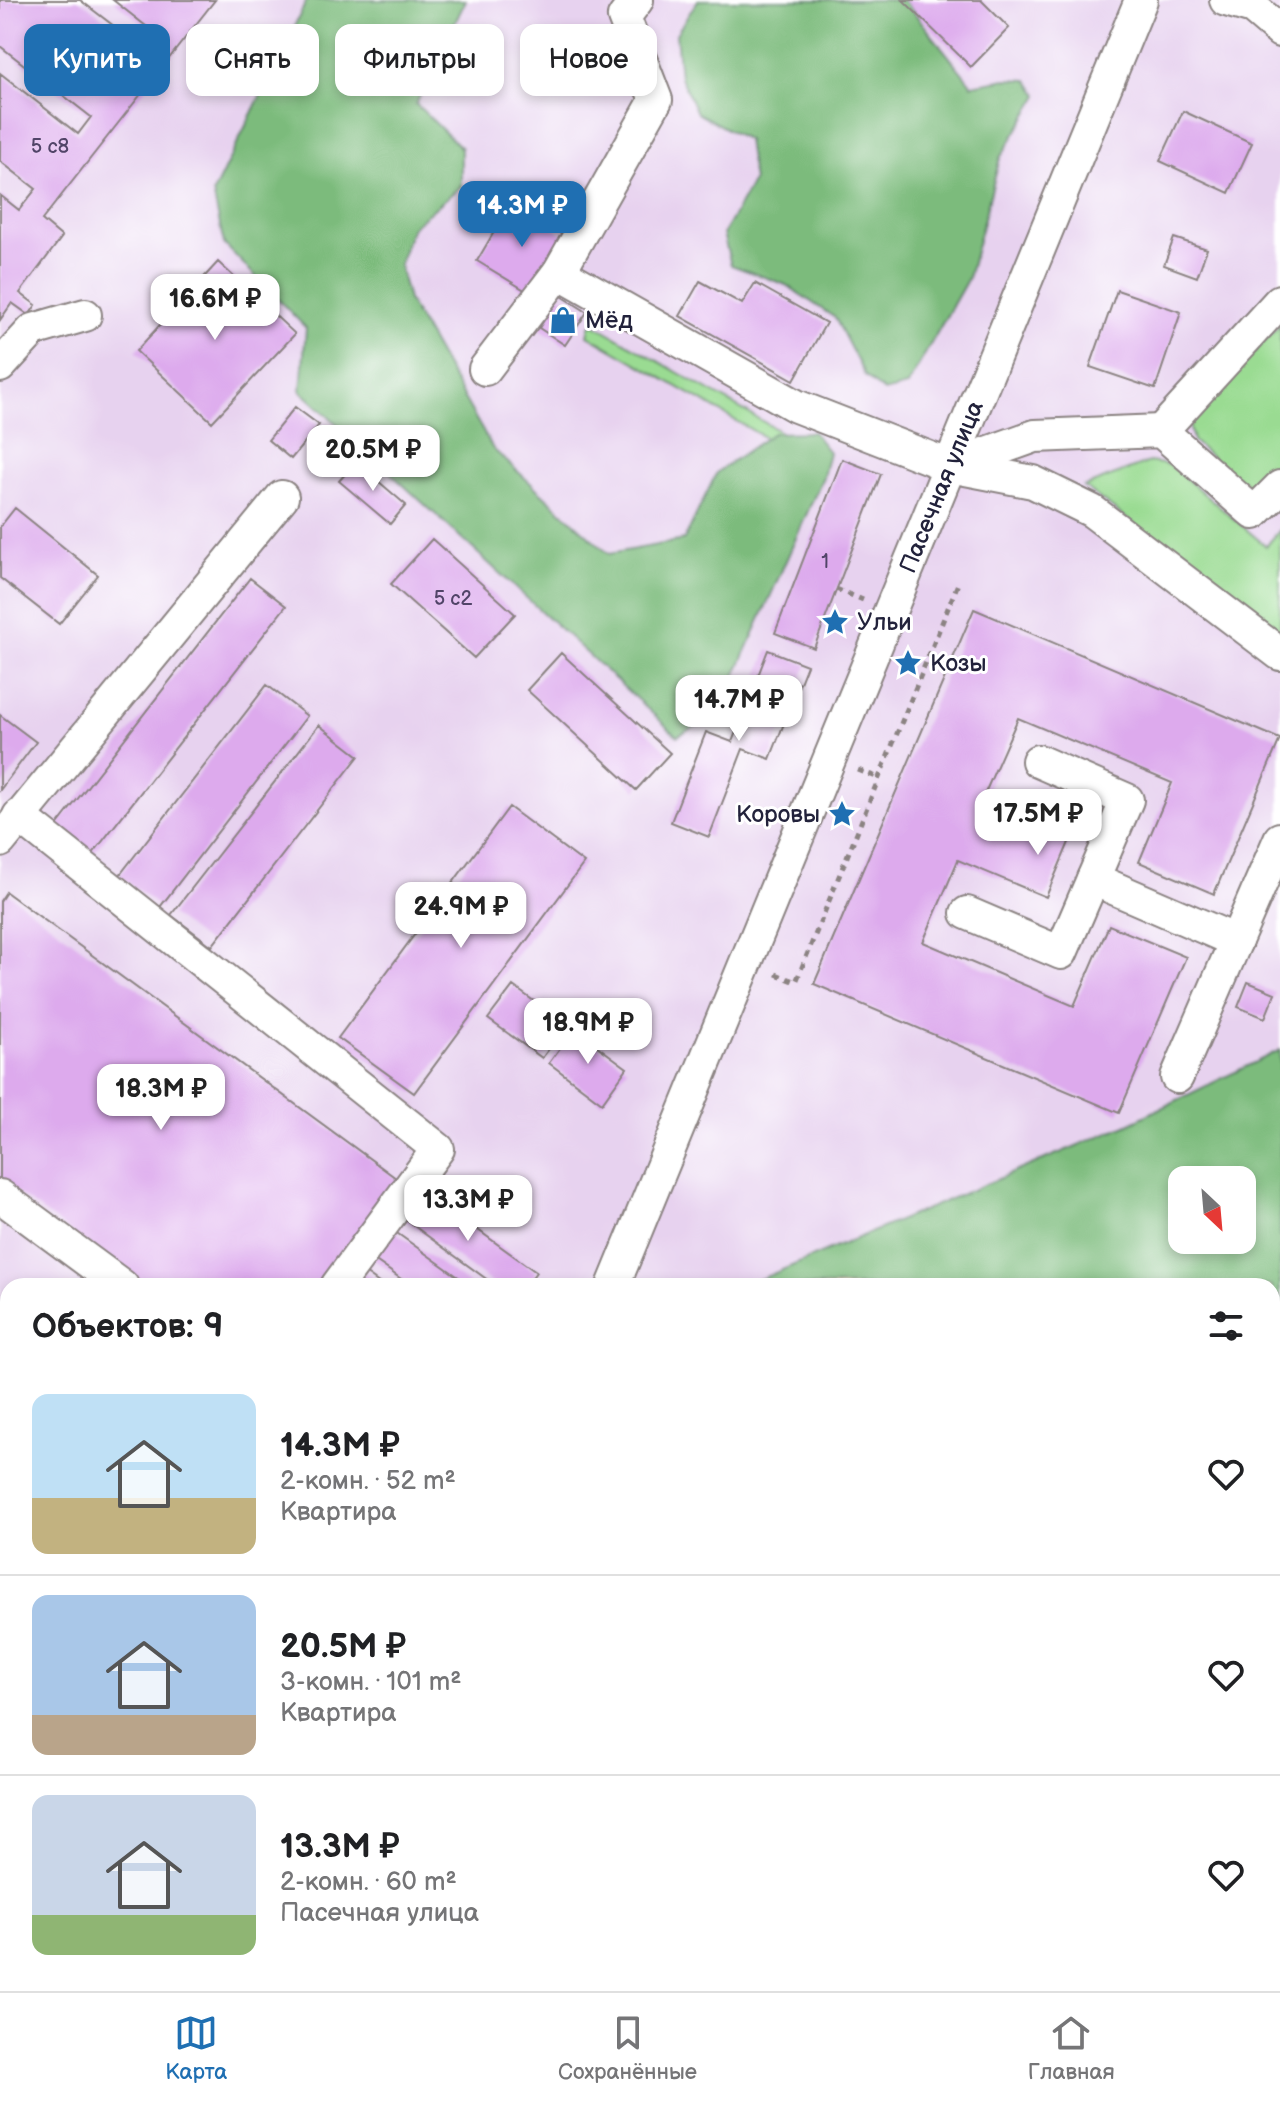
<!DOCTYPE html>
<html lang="ru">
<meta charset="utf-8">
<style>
:root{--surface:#fff;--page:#f6f6f6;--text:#202124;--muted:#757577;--line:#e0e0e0;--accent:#1f6fb2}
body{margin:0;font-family:"Balsamiq Sans",sans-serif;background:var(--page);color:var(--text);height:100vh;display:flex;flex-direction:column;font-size:30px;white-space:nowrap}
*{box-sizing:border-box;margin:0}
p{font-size:26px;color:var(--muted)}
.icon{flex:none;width:44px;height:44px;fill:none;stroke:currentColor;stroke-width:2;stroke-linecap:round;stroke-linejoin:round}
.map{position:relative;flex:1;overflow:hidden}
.details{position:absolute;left:0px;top:1278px;width:1280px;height:714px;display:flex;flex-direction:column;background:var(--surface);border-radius:24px 24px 0 0;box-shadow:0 4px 12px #0003}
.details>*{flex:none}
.hud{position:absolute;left:24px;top:24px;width:800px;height:72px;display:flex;gap:16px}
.needle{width:52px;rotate:154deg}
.controls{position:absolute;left:1168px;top:1166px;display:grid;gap:16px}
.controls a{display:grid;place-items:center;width:88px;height:88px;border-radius:16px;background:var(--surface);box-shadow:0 4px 12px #0003;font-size:40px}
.price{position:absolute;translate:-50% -68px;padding:0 18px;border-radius:16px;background:#fff;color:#222;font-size:26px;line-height:52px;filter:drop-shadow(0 2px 4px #0008)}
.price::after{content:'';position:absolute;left:50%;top:48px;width:24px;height:18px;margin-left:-12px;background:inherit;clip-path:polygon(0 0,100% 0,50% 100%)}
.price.active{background:var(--accent);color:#fff}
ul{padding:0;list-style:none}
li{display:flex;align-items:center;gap:24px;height:200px;padding:0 32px}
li+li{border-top:2px solid var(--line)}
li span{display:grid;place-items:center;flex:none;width:224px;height:160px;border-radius:16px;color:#555}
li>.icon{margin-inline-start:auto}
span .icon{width:96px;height:96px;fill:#fffc;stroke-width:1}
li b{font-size:34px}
h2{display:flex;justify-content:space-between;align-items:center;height:96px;padding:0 32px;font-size:34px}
.tag{padding:0 28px;border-radius:16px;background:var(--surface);box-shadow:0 4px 12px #0003;font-size:28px;line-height:72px}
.tag.active{background:var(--accent);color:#fff}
.tab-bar{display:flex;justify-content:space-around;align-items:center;height:112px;border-top:2px solid var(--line);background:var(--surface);font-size:22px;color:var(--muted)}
.tab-bar a{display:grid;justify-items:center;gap:4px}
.tab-bar .active{color:var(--accent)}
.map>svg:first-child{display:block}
.built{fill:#e7d2ef;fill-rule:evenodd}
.green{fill:#9adb92;stroke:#5e7e66;stroke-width:2}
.forest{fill:#7bbb7c;stroke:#4e6e5c;stroke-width:2;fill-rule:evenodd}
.building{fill:#ddaaed}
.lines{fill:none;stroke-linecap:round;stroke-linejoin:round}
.minor-casing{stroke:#8b8382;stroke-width:36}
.path{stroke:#8b8382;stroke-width:5;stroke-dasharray:6 6;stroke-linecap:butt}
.minor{stroke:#fff;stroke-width:32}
.labels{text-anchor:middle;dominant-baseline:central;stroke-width:6;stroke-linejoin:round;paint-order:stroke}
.number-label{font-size:20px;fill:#514468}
.poi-label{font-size:24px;fill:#22223b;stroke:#fff;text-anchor:start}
.street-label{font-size:24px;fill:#22223b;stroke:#fff}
</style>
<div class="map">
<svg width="1280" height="1991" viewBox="0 0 1280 1991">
<rect width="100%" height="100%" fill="#fff"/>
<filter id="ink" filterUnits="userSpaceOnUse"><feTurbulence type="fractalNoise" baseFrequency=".0125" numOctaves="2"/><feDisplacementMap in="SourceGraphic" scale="16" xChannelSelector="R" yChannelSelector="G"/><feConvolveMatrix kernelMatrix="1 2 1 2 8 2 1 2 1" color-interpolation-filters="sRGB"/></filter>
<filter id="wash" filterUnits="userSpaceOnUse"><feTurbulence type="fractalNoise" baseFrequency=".006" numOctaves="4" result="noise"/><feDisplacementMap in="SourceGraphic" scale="32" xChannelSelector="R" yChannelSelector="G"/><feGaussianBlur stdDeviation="1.8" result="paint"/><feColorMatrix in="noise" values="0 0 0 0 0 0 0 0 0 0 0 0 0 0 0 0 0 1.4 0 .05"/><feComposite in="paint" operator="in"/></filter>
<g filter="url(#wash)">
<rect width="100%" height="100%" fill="#f4e4ca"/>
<path class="built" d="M0,0H1280V1991H0ZM1248,983L1275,993L1265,1018L1238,1007ZM1182,1180H1242V1240H1182ZM8,1286H1272V1984H8Z"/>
<path class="green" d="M594,324L807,447L800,458L588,335L590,326Z
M1280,324V464L1262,484L1242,485L1193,441L1189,424Z
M1149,462L1170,465L1266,546L1280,530V633L1084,487Z"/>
<path class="forest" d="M307,0H466L416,104L461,148V186L412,227L399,265L408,300L493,449L609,554L684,540L717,472L773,433L813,432L829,452L823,477L718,715L677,736L301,391L306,328L224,244L213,193Z
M698,0H904L972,85L1006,79L1028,80L1039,95L1000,158L968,278L907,386L884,392L865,376L835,318L786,285L731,265L723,234L753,181L747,140L697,113L680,77L676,34Z
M1280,1050V1501L1272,1502V1286H744L1126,1125ZM1182,1180H1242V1240H1182Z
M364,1984H706L699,1991H361Z
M781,1984H1152L1156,1991H807Z"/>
<g id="blocks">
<path class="building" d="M0,0H80L144,49L156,34L113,0H215L42,220L62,237L20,293L36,305L29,315L12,303L0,320V195L19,210L36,189L0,161V73L78,134L91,117L0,46Z
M903,0H981L1009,28L971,67Z
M1183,111L1252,143L1229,193L1160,161Z
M511,203L568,237L533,295L477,261Z
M1174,238L1207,249L1197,277L1164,265Z
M218,262L295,334L212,422L136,351Z
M700,281L742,304L755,283L826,323L794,380L680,316Z
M1117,290L1181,312L1155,389L1090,367Z
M560,295L587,312L565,345L539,328Z
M295,407L319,425L291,459L268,440Z
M842,459L881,474L814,648L775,633Z
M356,462L406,505L390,524L339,481Z
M15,508L98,575L59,624L0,578V527Z
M432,539L515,614L474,658L391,584Z
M250,578L286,606L91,856L55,828Z
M974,609L1280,739L1214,894L1139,862L1172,783L1018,718L981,802L1070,840L1046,897L958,860L923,942L1074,1006L1109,925L1186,957L1119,1113L814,984Z
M768,650L807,665L770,759L743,749L709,837L671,822L706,732L732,742Z
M561,653L670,753L636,790L527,690Z
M267,685L307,716L160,907L119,876Z
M0,715L36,742L0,790Z
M319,725L359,756L212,946L171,915Z
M509,807L584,863L414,1093L338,1038Z
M6,892L400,1181L322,1286H144L0,1180V901Z
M1248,982L1275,993L1265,1018L1238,1007Z
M513,986L567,1025L542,1058L488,1019Z
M574,1029L627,1068L602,1103L549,1063Z
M423,1190L536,1272L526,1286H496L403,1218Z
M394,1231L471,1286H411L373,1259Z
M365,1273L383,1286H355Z"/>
</g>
</g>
<g filter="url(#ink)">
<use href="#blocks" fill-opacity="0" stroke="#8b8382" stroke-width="2"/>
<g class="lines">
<g class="minor-casing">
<g id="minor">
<path d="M1226,0L1253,8L1280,31"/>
<path d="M559,272L796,406L950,466L1033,482L1092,511L1280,654"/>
<path d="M0,366L33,330L85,315"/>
<path d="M485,369L559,272L656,100L624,17L637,0"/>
<path d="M1161,431L1280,301"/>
<path d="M951,466L1035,436L1161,431L1254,513L1280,487"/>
<path d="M19,816L438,1149L337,1286"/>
<path d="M0,841L282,497"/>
<path d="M1093,879L1236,941"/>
<path d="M967,913L1061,953L1127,800L1038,761"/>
<path d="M1177,1077L1280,839"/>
<path d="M0,1196L122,1286"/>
<path id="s1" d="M613,1286L1141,0"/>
<path d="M322,1991L325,1984"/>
</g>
</g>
<path class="path" d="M836,589L863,600
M858,770L879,778
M776,974L796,982L959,581
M1046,1286L1051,1284L1081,1286
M1272,1296L1280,1295
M1272,1781L1280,1787
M493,1991L494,1984"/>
<use href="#minor" class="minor"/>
</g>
</g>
<defs>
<g id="shop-bare" transform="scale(2.16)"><path d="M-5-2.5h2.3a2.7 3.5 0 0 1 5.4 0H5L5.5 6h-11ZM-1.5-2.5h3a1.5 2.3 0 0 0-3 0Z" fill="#1f6fb2" stroke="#fff" stroke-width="2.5" paint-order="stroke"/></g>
<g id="sight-bare" transform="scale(2.16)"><path d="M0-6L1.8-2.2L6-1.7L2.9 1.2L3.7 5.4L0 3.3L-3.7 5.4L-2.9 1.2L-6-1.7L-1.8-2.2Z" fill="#1f6fb2" stroke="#fff" stroke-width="2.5" paint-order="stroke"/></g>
</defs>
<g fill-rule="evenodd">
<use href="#shop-bare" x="563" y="320"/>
<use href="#sight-bare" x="835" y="622"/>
<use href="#sight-bare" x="908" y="663"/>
<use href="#sight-bare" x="842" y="814"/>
</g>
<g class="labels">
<g class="number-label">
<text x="50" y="147">5 с8</text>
<text x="825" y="562">1</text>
<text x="453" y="599">5 с2</text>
</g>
<g class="poi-label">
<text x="585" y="320">Мёд</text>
<text x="857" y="622">Ульи</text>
<text x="930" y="663">Козы</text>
<text x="820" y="814" text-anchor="end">Коровы</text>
</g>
<g class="street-label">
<text stroke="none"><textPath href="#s1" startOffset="864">Пасечная улица</textPath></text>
</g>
</g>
</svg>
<div class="controls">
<a><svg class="needle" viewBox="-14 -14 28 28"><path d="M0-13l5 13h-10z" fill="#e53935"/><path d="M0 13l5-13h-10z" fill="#757577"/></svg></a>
</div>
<b class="price active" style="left:522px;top:249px">14.3M ₽</b>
<b class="price" style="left:215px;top:342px">16.6M ₽</b>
<b class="price" style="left:373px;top:493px">20.5M ₽</b>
<b class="price" style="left:739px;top:743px">14.7M ₽</b>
<b class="price" style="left:1038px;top:857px">17.5M ₽</b>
<b class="price" style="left:461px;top:950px">24.9M ₽</b>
<b class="price" style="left:588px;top:1066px">18.9M ₽</b>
<b class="price" style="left:161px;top:1132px">18.3M ₽</b>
<b class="price" style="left:468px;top:1243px">13.3M ₽</b>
<div class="hud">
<a class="tag active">Купить</a>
<a class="tag">Снять</a>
<a class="tag">Фильтры</a>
<a class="tag">Новое</a>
</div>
<section class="details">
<h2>Объектов: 9<svg class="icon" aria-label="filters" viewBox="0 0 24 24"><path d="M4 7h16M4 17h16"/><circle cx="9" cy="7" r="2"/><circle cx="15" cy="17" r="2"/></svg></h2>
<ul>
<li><span style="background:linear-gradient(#bfe0f5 65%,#c2b280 0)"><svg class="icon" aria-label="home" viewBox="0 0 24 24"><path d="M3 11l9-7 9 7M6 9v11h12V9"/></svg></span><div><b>14.3M ₽</b><p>2-комн. · 52 m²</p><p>Квартира</p></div><svg class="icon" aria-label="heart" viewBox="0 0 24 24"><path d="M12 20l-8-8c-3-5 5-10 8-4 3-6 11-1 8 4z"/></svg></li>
<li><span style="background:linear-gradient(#a9c7e8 75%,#b9a48a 0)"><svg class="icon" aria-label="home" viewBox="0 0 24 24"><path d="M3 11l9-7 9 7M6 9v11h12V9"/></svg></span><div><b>20.5M ₽</b><p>3-комн. · 101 m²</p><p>Квартира</p></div><svg class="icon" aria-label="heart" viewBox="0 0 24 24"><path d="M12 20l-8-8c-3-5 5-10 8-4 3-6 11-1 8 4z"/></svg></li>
<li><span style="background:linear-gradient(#c9d6e8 75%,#8fb573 0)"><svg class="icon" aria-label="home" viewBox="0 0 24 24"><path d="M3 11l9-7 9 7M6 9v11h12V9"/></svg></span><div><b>13.3M ₽</b><p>2-комн. · 60 m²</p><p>Пасечная улица</p></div><svg class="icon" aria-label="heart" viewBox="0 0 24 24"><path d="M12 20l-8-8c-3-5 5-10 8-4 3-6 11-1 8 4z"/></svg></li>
</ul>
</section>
</div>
<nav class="tab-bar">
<a class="active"><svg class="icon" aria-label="map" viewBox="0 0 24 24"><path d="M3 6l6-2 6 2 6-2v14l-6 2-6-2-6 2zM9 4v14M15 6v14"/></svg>Карта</a>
<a><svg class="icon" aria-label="saved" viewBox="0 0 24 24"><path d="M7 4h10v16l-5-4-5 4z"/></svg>Сохранённые</a>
<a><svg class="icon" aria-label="home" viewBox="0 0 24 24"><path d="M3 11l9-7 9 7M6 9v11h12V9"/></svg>Главная</a>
</nav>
